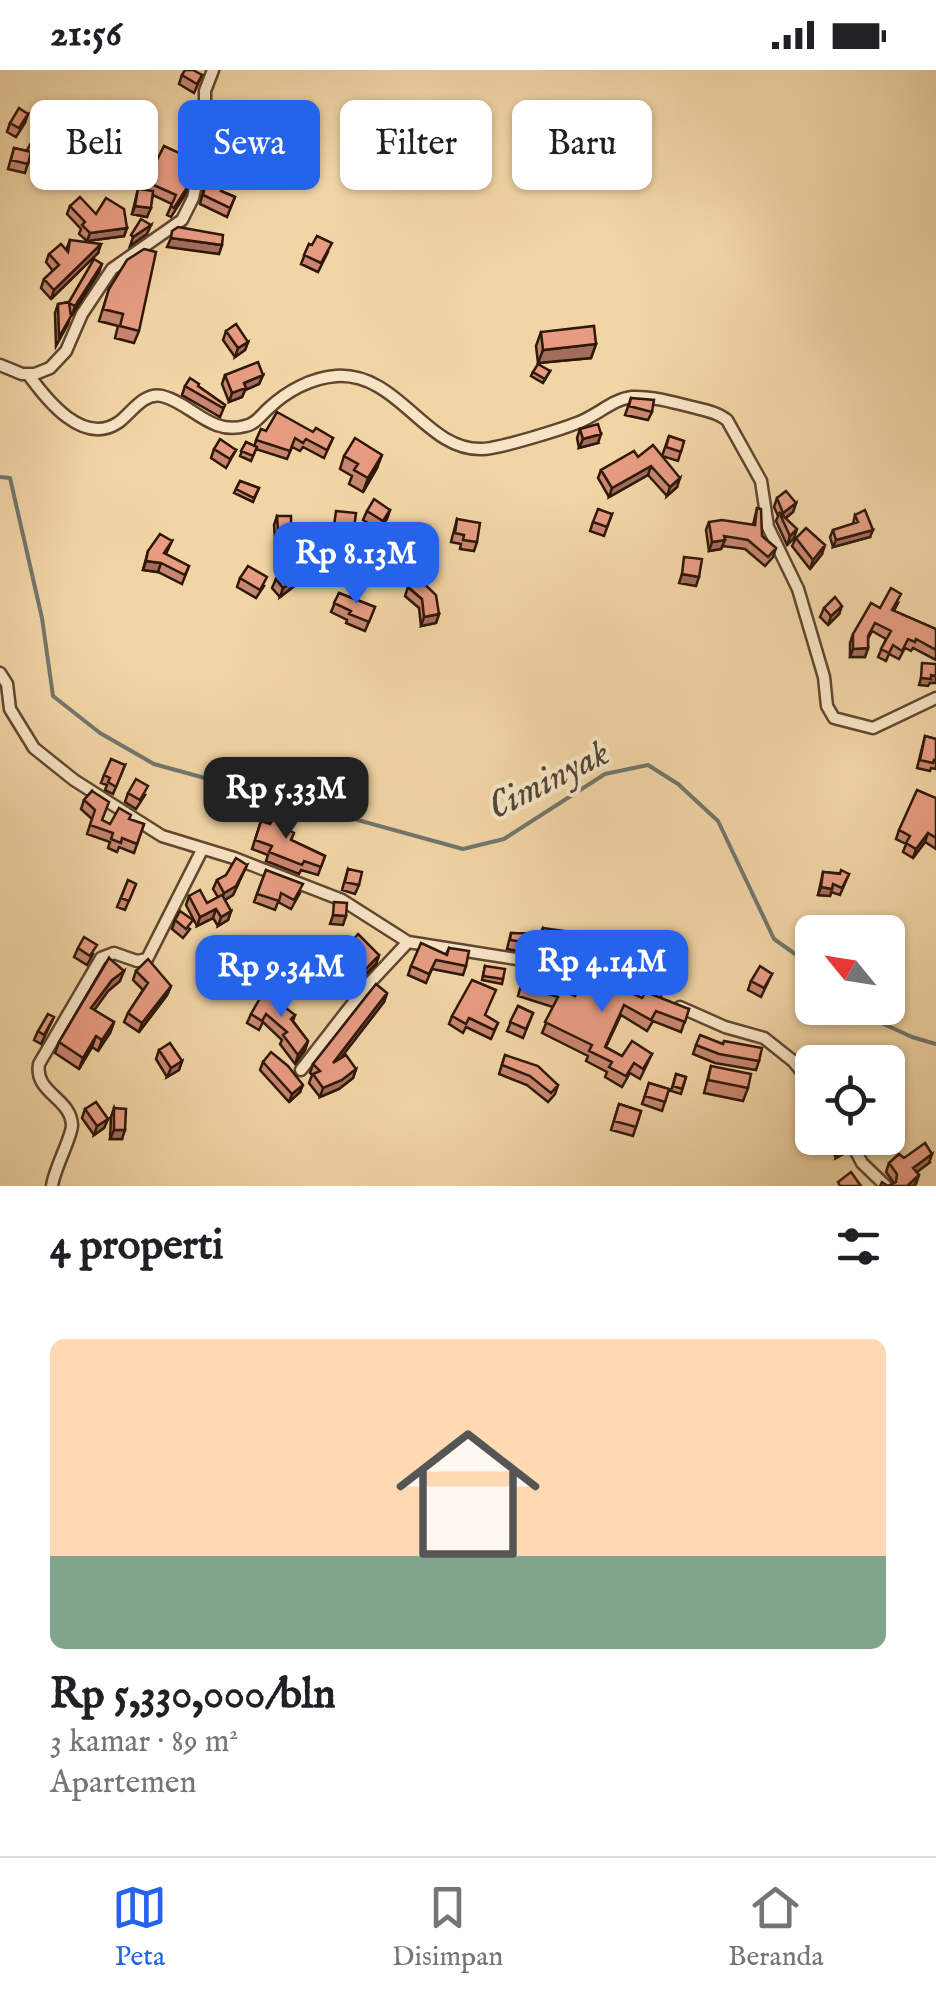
<!DOCTYPE html>
<html lang="id">
<meta charset="utf-8">
<style>
:root{--surface:#fff;--page:#f6f6f6;--text:#202124;--muted:#757577;--line:#e0e0e0;--accent:#2563eb}
body{margin:0;font-family:"IM FELL English",serif;background:var(--page);color:var(--text);height:100vh;display:flex;flex-direction:column;font-size:38px;white-space:nowrap}
*{box-sizing:border-box;margin:0}
p{font-size:32px;color:var(--muted)}
.icon{flex:none;width:55px;height:55px;fill:none;stroke:currentColor;stroke-width:2;stroke-linecap:round;stroke-linejoin:round}
.map{position:relative;height:1116px;overflow:hidden}
.panel{display:flex;flex-direction:column;background:var(--surface);flex:1}
.panel>*{flex:none}
.top-card{position:absolute;left:30px;top:30px;width:878px;height:90px;display:flex;gap:20px}
.needle{width:65px;rotate:300deg}
.fabs{position:absolute;left:795px;top:845px;display:grid;gap:20px}
.fabs a{display:grid;place-items:center;width:110px;height:110px;border-radius:15px;background:var(--surface);box-shadow:0 2px 8px #0004;font-size:50px}
.price{position:absolute;translate:-50% -85px;padding:0 22px;border-radius:20px;background:var(--accent);color:#fff;font-size:32px;line-height:65px;filter:drop-shadow(0 2px 5px #0008)}
.price::after{content:'';position:absolute;left:50%;top:60px;width:30px;height:22px;margin-left:-15px;background:inherit;clip-path:polygon(0 0,100% 0,50% 100%)}
.price.on{background:#222;color:#fff}
ul{padding:0;list-style:none}
li{display:grid;align-content:center;gap:20px;height:530px;padding:0 50px}
li span{display:grid;place-items:center;height:310px;border-radius:15px;color:#555}
li>.icon{margin-inline-start:auto}
span .icon{width:180px;height:180px;fill:#fffc;stroke-width:1}
li b{font-size:42px}
h2{display:flex;justify-content:space-between;align-items:center;height:120px;padding:0 50px;font-size:42px}
.chip{padding:0 35px;border-radius:15px;background:var(--surface);box-shadow:0 2px 8px #0004;font-size:35px;line-height:90px}
.chip.on{background:var(--accent);color:#fff}
.status{display:flex;justify-content:space-between;align-items:center;height:70px;padding:0 50px;background:var(--surface);direction:ltr}
.status svg{height:28px;fill:currentColor}
.menu{display:flex;justify-content:space-around;align-items:center;height:140px;border-top:2px solid var(--line);background:var(--surface);font-size:28px;color:var(--muted)}
.menu a{display:grid;justify-items:center;gap:5px}
.menu .on{color:var(--accent)}
.map>svg:first-child{display:block}
.lines{fill:none;stroke-linecap:round;stroke-linejoin:round}
.stream{stroke:#72766d;stroke-width:4}
.street-casing{stroke:#604630;stroke-width:15}
.street{stroke:#f7e4c4;stroke-width:10}
.wall{fill:#c78670;stroke:#2f1709;stroke-width:2.5}
.shaded-wall{fill:#a26d5b;stroke:#2f1709;stroke-width:2.5}
.building{fill:#e79c82;stroke:#2f1709;stroke-width:2.5}
.labels{text-anchor:middle;dominant-baseline:central;stroke-width:8;stroke-linejoin:round;paint-order:stroke}
.water-label{font-size:38px;font-style:italic;fill:#50473b;stroke:#f7e4c4}
</style>
<div class="status"><b>21:56</b><svg viewBox="0 0 49 12"><path d="M0 12V9h3v3zM5 12V6h3v6zM10 12V3h3v9zM15 12V0h3v12zM26 1h20v11H26zM47 4h2v5h-2z"/></svg></div>
<div class="map">
<svg width="936" height="1116" viewBox="0 0 936 1116">
<rect width="100%" height="100%" fill="#f2d5a5"/>
<filter id="stains"><feTurbulence type="fractalNoise" baseFrequency=".002" numOctaves="4"/><feColorMatrix values="0 0 0 0 .2 0 0 0 0 .09 0 0 0 0 .02 0 0 0 .5 -.17"/></filter>
<radialGradient id="worn" r=".72"><stop offset=".6" stop-color="#630" stop-opacity="0"/><stop offset="1" stop-color="#630" stop-opacity=".3"/></radialGradient>
<g class="lines">
<path class="stream" d="M0,407L10,408L42,548L53,626L100,663L154,694L463,779L504,769L605,704L648,695L678,714L718,751L774,869L812,896
M849,938L912,967L936,974"/>
<g class="street-casing">
<path id="street" d="M0,295L22,304H35L50,298L66,281L82,244L112,199L182,150L193,128L200,97L205,67V21L213,0
M28,304C46,329 83,377 119,352C132,342 144,322 162,326C191,333 211,366 245,356C256,354 261,345 269,338C287,321 311,308 336,306C399,302 425,381 482,379C498,379 559,360 577,353C595,347 613,329 632,327C651,326 673,332 692,337C704,340 717,342 727,350L761,411L768,457L798,519L824,607L827,636L834,648L873,658L936,628
M0,603L7,614L10,639L34,678L74,710L162,766L234,788L342,830L408,872L561,896L655,927
M680,937L725,957L764,968L793,991L812,1014
M301,1000L364,919L408,872
M849,1068L862,1093L886,1116
M52,1116C54,1099 72,1067 72,1055C71,1028 34,1023 39,994L101,888L114,883L137,891L147,889L202,780"/>
</g>
<use href="#street" class="street"/>
</g>
<path class="wall" d="M182,5H202L194,23L179,14Z
M28,44L25,53L16,67L7,62L10,53Z
M118,70L132,76L124,95L110,89Z
M14,78L73,91L57,107L29,90L25,103L8,99Z
M212,88L225,98L214,110L221,121L235,127L227,147L200,134Z
M153,98L188,116L185,125L171,147L167,145L172,134L153,125L147,147L132,144L138,119L146,120Z
M70,136L96,144L127,158L124,166L87,171L79,164L81,159L67,144Z
M70,170L98,183L51,229L41,218L44,209L53,201L46,192L49,184L66,180Z
M309,174L328,182L318,202L301,194Z
M99,202L72,245L71,244L68,254L56,276L55,243L58,234L69,232Z
M109,219L139,261L134,273L115,268L118,256L99,251Z
M226,261L248,272L245,280L235,287L223,270Z
M541,262L596,274L591,288L538,293L536,276Z
M550,301L543,313L531,306L533,302Z
M225,305H263L259,314L245,320L242,327L229,332L222,314Z
M185,316H198L225,335L220,347L182,325Z
M631,328L652,342L648,350L625,345Z
M261,359L266,361L313,362L333,368L324,388L303,377L300,381L292,377L287,389L256,379L251,391L240,386L246,372L254,376Z
M580,359L598,373L579,378L577,368Z
M669,366L684,371L678,391L662,386Z
M214,379L236,380L226,398L211,388Z
M344,386L377,398L363,422L349,414L352,406L340,399Z
M638,387L677,417L667,426L648,405L609,427L598,408L601,400Z
M240,411L259,418L253,432L234,423Z
M777,428L796,433L793,442L786,448L794,468L787,475L776,451L778,446L774,437Z
M757,438L762,466L776,478L773,487L765,496L745,479L723,476L721,479L709,481L706,460L709,452L753,455Z
M390,440L387,449L379,460L363,450L367,441Z
M612,444L604,466L590,461L593,452Z
M855,445L870,467L833,477L830,467L833,460L853,454Z
M277,446L291,460L288,469L275,470L274,455Z
M457,449L477,472L474,481L460,479L461,474L451,472Z
M796,468L822,484L810,499L792,476Z
M172,471L166,484L189,496L182,514L158,502L143,500L148,481Z
M412,476L434,482L426,502L417,498L415,504L396,493L399,486Z
M305,478L324,496L320,505L299,500Z
M240,508L264,516L256,528L237,517Z
M276,509L293,517L280,527L272,518Z
M408,517L439,544L436,553L421,556L419,538L405,526Z
M339,523L375,537L365,561L346,553L347,550L331,542Z
M898,533L894,541L936,559V590L913,578L911,581L905,578L899,589L889,584L886,591L878,587L886,569L872,561L868,569V578L865,587H850V573L853,564L880,538Z
M824,538L839,544L828,555L820,547Z
M925,666L936,669V699L931,698L930,701L917,698Z
M125,695L113,724L105,720L107,715L101,713L104,705Z
M92,721L102,750L110,754L129,749L144,754L134,783L119,777L117,782L108,778L110,772L87,764L92,749L81,739L84,730Z
M128,723L145,725L136,739L125,732Z
M936,728V779L925,772L913,788L903,782L906,774L896,769L899,760Z
M261,751L285,758L291,770L325,786L318,805L301,800L299,804L266,791L268,785L252,779Z
M247,795L233,825L225,830L231,841L228,850L218,856L213,848L197,856L186,835L189,826L207,833L218,827L213,819L217,810Z
M348,799L359,815L355,824L342,820Z
M266,800L300,823L291,839L278,832L275,840L254,832Z
M823,802L849,804L840,825L831,822L830,826L818,825Z
M128,810L136,814L125,840L117,837Z
M175,850L190,859L183,868L172,859Z
M543,858L561,878L558,887L507,879L511,863L540,864Z
M78,878L93,884L87,895L74,887Z
M449,878L466,896L463,905L432,899L426,913L408,905L411,896L446,884Z
M345,880L379,885L376,894L361,909L341,889Z
M109,888L120,911L108,921L94,940L114,952L110,963L98,981L92,977L79,999L55,983L59,972Z
M485,896L503,909L502,914L482,910Z
M136,901L171,916L167,925L139,962L124,952L128,943L143,920L133,910Z
M525,901L575,926L642,928L689,939L681,962L653,951L647,961L621,945L606,977L622,986L652,984L640,1009L630,1003L622,1017L605,1007L607,1002L586,991L588,986L542,963L553,937L518,926Z
M772,904L761,927L748,920L751,911Z
M387,923L384,932L340,988L356,999L353,1008L339,1019L320,1027L309,1013L312,1005L310,1003L313,994Z
M518,936L533,943L523,968L507,961Z
M251,944L295,945L293,951L308,971L305,980L295,994L280,974L282,970L263,952L259,960L247,953Z
M485,945L498,953L491,969L466,957L463,963L449,954L452,946Z
M54,947L41,974L34,970L38,961Z
M696,975L759,991L756,1000L715,993L693,984Z
M159,980L182,991L179,1000L167,1007L156,989Z
M505,985L558,1015L555,1024L548,1032L527,1015L499,1004Z
M263,992L300,1022L289,1032L260,1000Z
M711,996L748,1018L743,1031L704,1023Z
M676,1004L686,1007L681,1024L671,1021Z
M649,1013L669,1019L662,1041L642,1034Z
M812,1026V1052L803,1042L806,1033Z
M619,1034L641,1041L633,1066L611,1060Z
M114,1038L122,1069H110L111,1047Z
M85,1039L108,1049L104,1058L94,1065L82,1048Z
M828,1068H848L847,1082L836,1088L827,1070Z
M904,1088L929,1093L917,1102L919,1105L916,1114L914,1116H880H888L894,1113L886,1102L889,1093Z"/>
<path class="shaded-wall" d="M75,84L73,91L57,107L60,100Z
M229,89L225,98L207,118L210,109Z
M135,136L151,138L147,147L132,144Z
M151,155L147,164L130,176L133,167Z
M127,158L124,166L87,171L90,163Z
M171,168L222,175L219,184L167,177Z
M101,174L98,183L51,229L54,220Z
M102,194L99,202L72,245L75,236Z
M248,272L245,280L235,287L238,278Z
M596,274L591,288L538,293L543,280Z
M263,305L259,314L245,320L242,327L229,332L232,323L244,313Z
M601,364L598,373L579,378L583,369Z
M382,385L377,398L363,422L368,408Z
M651,396L648,405L609,427L612,418Z
M680,408L677,417L667,426L670,417Z
M796,433L793,442L783,450V443Z
M334,456L354,458L351,467L331,465Z
M797,459L794,468L787,475L790,466Z
M291,460L288,469L275,470L278,461Z
M873,460L870,467L833,477L836,470Z
M725,470L721,479L709,481L712,472Z
M825,475L822,484L810,499L813,490Z
M146,491L161,493L158,502L143,500Z
M682,504L699,507L696,516L679,513Z
M296,508L293,517L280,527L283,518Z
M842,536L839,544L828,555L831,546Z
M439,544L436,553L421,556L424,547Z
M868,578L865,587H850L853,579Z
M931,605L936,606V613H930L928,616L919,615L921,608Z
M928,763L925,772L913,788L916,779Z
M247,795L233,825L221,832L224,823Z
M821,817L832,819L830,826L818,825Z
M216,839L213,848L197,856L200,847Z
M231,841L228,850L218,856L221,847Z
M333,845L346,846L343,855L330,854Z
M379,885L376,894L361,909L365,900Z
M124,901L120,911L108,921L88,949L91,938L112,910Z
M171,916L167,925L139,962L142,953Z
M387,923L384,932L330,1002L333,993Z
M114,952L110,963L98,981L102,970Z
M96,966L92,977L79,999L83,988Z
M308,971L305,980L295,994L298,985Z
M182,991L179,1000L167,1007L171,998Z
M356,999L353,1008L339,1019L320,1027L323,1018Z
M303,1015L300,1022L289,1032L292,1024Z
M108,1049L104,1058L94,1065L97,1056Z
M114,1060H125L122,1069H110Z
M850,1074L847,1082L836,1088L840,1079Z
M932,1084L929,1093L910,1107L913,1098Z
M919,1105L914,1116H907Z"/>
<path class="building" d="M185,0H193L202,5L197,14L182,5Z
M19,38L28,44L19,58L10,53Z
M198,61L188,116L174,138L171,136L176,125L149,113L153,98L164,76L179,83L190,65L194,68Z
M34,68L60,80L63,76L75,84L60,100L27,80Z
M118,70L132,76L128,86L113,80Z
M14,78L31,82L28,94L11,90Z
M219,80L229,89L210,109L224,115L221,121L235,127L230,138L203,125L212,88Z
M138,119L153,121L151,138L135,136Z
M80,127L96,144L106,128L124,139L127,158L90,163L82,155L85,152L70,136Z
M141,149L151,155L133,167L131,165Z
M178,157L223,165L222,175L171,168L172,161Z
M317,166L332,173L321,193L304,185L309,174L312,175Z
M70,170L101,174L54,220L44,209L59,195L49,184L61,174L68,182Z
M144,179L156,182L139,261L120,256L123,244L103,239L109,219L127,190Z
M94,189L102,194L75,236L69,233L71,246L59,267L58,234L69,232Z
M236,254L248,272L238,278L226,261Z
M594,256L596,274L543,280L541,262Z
M258,292L263,305L244,313L246,318L232,323L225,305Z
M538,294L550,301L545,309L533,302Z
M190,308L199,314L198,316L225,335L223,338L185,316Z
M631,328L654,330L652,342L629,336Z
M277,342L313,362L316,358L333,368L327,380L306,369L303,373L295,368L290,381L256,370L261,359L266,361Z
M598,354L601,364L583,369L580,359Z
M669,366L684,371L681,382L666,377Z
M355,368L382,385L368,408L354,400L358,394L344,386Z
M220,369L236,380L230,389L214,379Z
M246,372L257,377L253,386L241,381Z
M653,375L680,408L670,417L651,396L612,418L601,400L634,381L638,387Z
M240,411L259,418L254,428L236,419Z
M786,421L796,433L783,443L777,428Z
M374,429L390,440L383,451L367,441Z
M757,438L761,439L762,466L776,478L768,487L748,470L724,466L725,470L712,472L709,452L722,450L755,455Z
M598,439L612,444L607,457L593,452Z
M865,440L873,460L836,470L833,460L858,452L855,445Z
M336,441L356,443L354,458L334,456Z
M779,442L797,459L790,466Z
M277,446H291V460L278,461Z
M457,449L480,453L477,472L463,470L464,465L455,463Z
M806,458L825,475L813,490L796,468Z
M160,464L172,471L164,483L189,496L185,505L161,493L146,491L148,481Z
M416,465L428,469L425,478L434,482L429,495L420,491L417,497L399,486L404,473L413,476Z
M305,478L326,483L324,496L302,491Z
M684,487L702,489L699,507L682,504Z
M248,496L267,507L260,520L240,508Z
M289,498L296,508L283,518L276,509Z
M417,507L436,525L439,544L424,547L422,529L408,517Z
M891,518L901,524L892,540L936,559V580L916,569L915,572L908,569L902,581L893,575L889,583L881,579L891,561L875,553L868,566V578L853,579V564L871,533L880,538Z
M339,523L375,537L369,552L349,544L351,541L334,533Z
M835,527L842,536L831,546L824,538Z
M922,593L936,594V606L931,605V609L921,608Z
M925,666L936,669V691L934,690L933,693L920,690Z
M111,689L125,695L116,717L108,712L110,708L104,705Z
M136,709L148,716L140,730L128,723Z
M917,720L936,728V768L928,763L916,779L906,773L910,766L899,760Z
M92,721L109,732L102,750L110,754L119,738L131,745L129,749L144,754L137,774L122,768L121,773L111,769L113,763L90,755L95,740L84,730Z
M277,741L290,747L285,758L294,763L291,770L325,786L321,797L304,791L302,795L269,782L272,776L255,770L261,751L270,754Z
M236,788L247,795L236,816L224,823L217,810L226,805Z
M348,799L362,802L359,815L345,812Z
M266,800L303,814L294,830L281,823L279,831L257,824Z
M841,800L849,804L842,818L833,814L832,819L821,817L823,802L840,804Z
M128,810L136,814L129,831L121,828Z
M200,820L207,833L222,825L231,841L221,847L216,839L200,847L189,826Z
M334,832L347,833L346,846L333,845Z
M180,841L193,850L186,859L175,850Z
M543,858L564,861L561,878L510,870L511,863L542,864Z
M358,864L379,885L365,900L345,880Z
M84,867L97,875L90,886L78,878Z
M421,873L447,885L449,878L469,881L466,896L436,890L429,904L411,896Z
M109,888L124,901L112,910L91,938L114,952L102,970L96,966L83,988L59,972Z
M148,889L171,916L142,953L128,943L148,913L136,901Z
M485,896L505,899L503,909L483,906Z
M760,896L772,904L764,918L751,911Z
M525,901L551,910L550,914L575,926L587,903L642,928L646,922L689,939L685,952L656,941L651,950L624,935L605,977L622,986L632,971L652,984L643,999L634,993L626,1006L609,997L612,992L589,981L592,975L545,952L558,927L522,916Z
M472,910L496,920L485,945L498,953L494,960L469,948L466,954L452,946Z
M376,914L387,923L333,993L346,985L356,999L342,1010L323,1018L313,1004L320,1001L313,994Z
M264,921L295,945L291,949L308,971L298,985L283,965L287,962L266,944L262,951L251,944Z
M518,936L533,943L526,959L510,952Z
M48,944L54,947L44,965L38,961Z
M700,965L723,974L724,971L762,978L759,991L719,984L696,975Z
M170,973L182,991L171,998L159,980Z
M271,982L288,996L303,1015L292,1024L263,992Z
M505,985L538,996L558,1015L551,1023L530,1006L502,995Z
M711,996L751,1004L748,1018L708,1010Z
M676,1004L686,1007L682,1019L673,1016Z
M649,1013L669,1019L665,1032L645,1026Z
M812,1026V1040L806,1033Z
M96,1032L108,1049L97,1056L85,1039Z
M619,1034L641,1041L636,1057L614,1051Z
M114,1038L126,1039L125,1060H114Z
M834,1068H848L850,1074L840,1079Z
M925,1073L932,1084L913,1098L919,1105L907,1116H880L882,1112L888,1116L896,1112L897,1104L889,1093L899,1084L904,1088Z
M851,1102L861,1116H840L838,1112Z"/>
<g class="labels">
<g class="water-label">
<text transform="translate(549 711) rotate(-27)">Ciminyak</text>
</g>
</g>
<rect width="100%" height="100%" filter="url(#stains)"/>
<rect width="100%" height="100%" fill="url(#worn)"/>
</svg>
<div class="fabs">
<a><svg class="needle" viewBox="-14 -14 28 28"><path d="M0-13l5 13h-10z" fill="#e53935"/><path d="M0 13l5-13h-10z" fill="#757577"/></svg></a>
<a><svg class="icon" aria-label="locate" viewBox="0 0 24 24"><circle cx="12" cy="12" r="6"/><path d="M12 2v4M12 18v4M2 12h4M18 12h4"/></svg></a>
</div>
<b class="price" style="left:356px;top:537px">Rp 8.13M</b>
<b class="price on" style="left:286px;top:772px">Rp 5.33M</b>
<b class="price" style="left:602px;top:945px">Rp 4.14M</b>
<b class="price" style="left:281px;top:950px">Rp 9.34M</b>
<div class="top-card">
<a class="chip">Beli</a>
<a class="chip on">Sewa</a>
<a class="chip">Filter</a>
<a class="chip">Baru</a>
</div>
</div>
<section class="panel">
<h2>4 properti<svg class="icon" aria-label="filters" viewBox="0 0 24 24"><path d="M4 7h16M4 17h16"/><circle cx="9" cy="7" r="2"/><circle cx="15" cy="17" r="2"/></svg></h2>
<ul>
<li><span style="background:linear-gradient(#ffd9b3 70%,#7fa58c 0)"><svg class="icon" aria-label="home" viewBox="0 0 24 24"><path d="M3 11l9-7 9 7M6 9v11h12V9"/></svg></span><div><b>Rp 5,330,000/bln</b><p>3 kamar · 89 m²</p><p>Apartemen</p></div></li>
</ul>
</section>
<nav class="menu">
<a class="on"><svg class="icon" aria-label="map" viewBox="0 0 24 24"><path d="M3 6l6-2 6 2 6-2v14l-6 2-6-2-6 2zM9 4v14M15 6v14"/></svg>Peta</a>
<a><svg class="icon" aria-label="saved" viewBox="0 0 24 24"><path d="M7 4h10v16l-5-4-5 4z"/></svg>Disimpan</a>
<a><svg class="icon" aria-label="home" viewBox="0 0 24 24"><path d="M3 11l9-7 9 7M6 9v11h12V9"/></svg>Beranda</a>
</nav>
